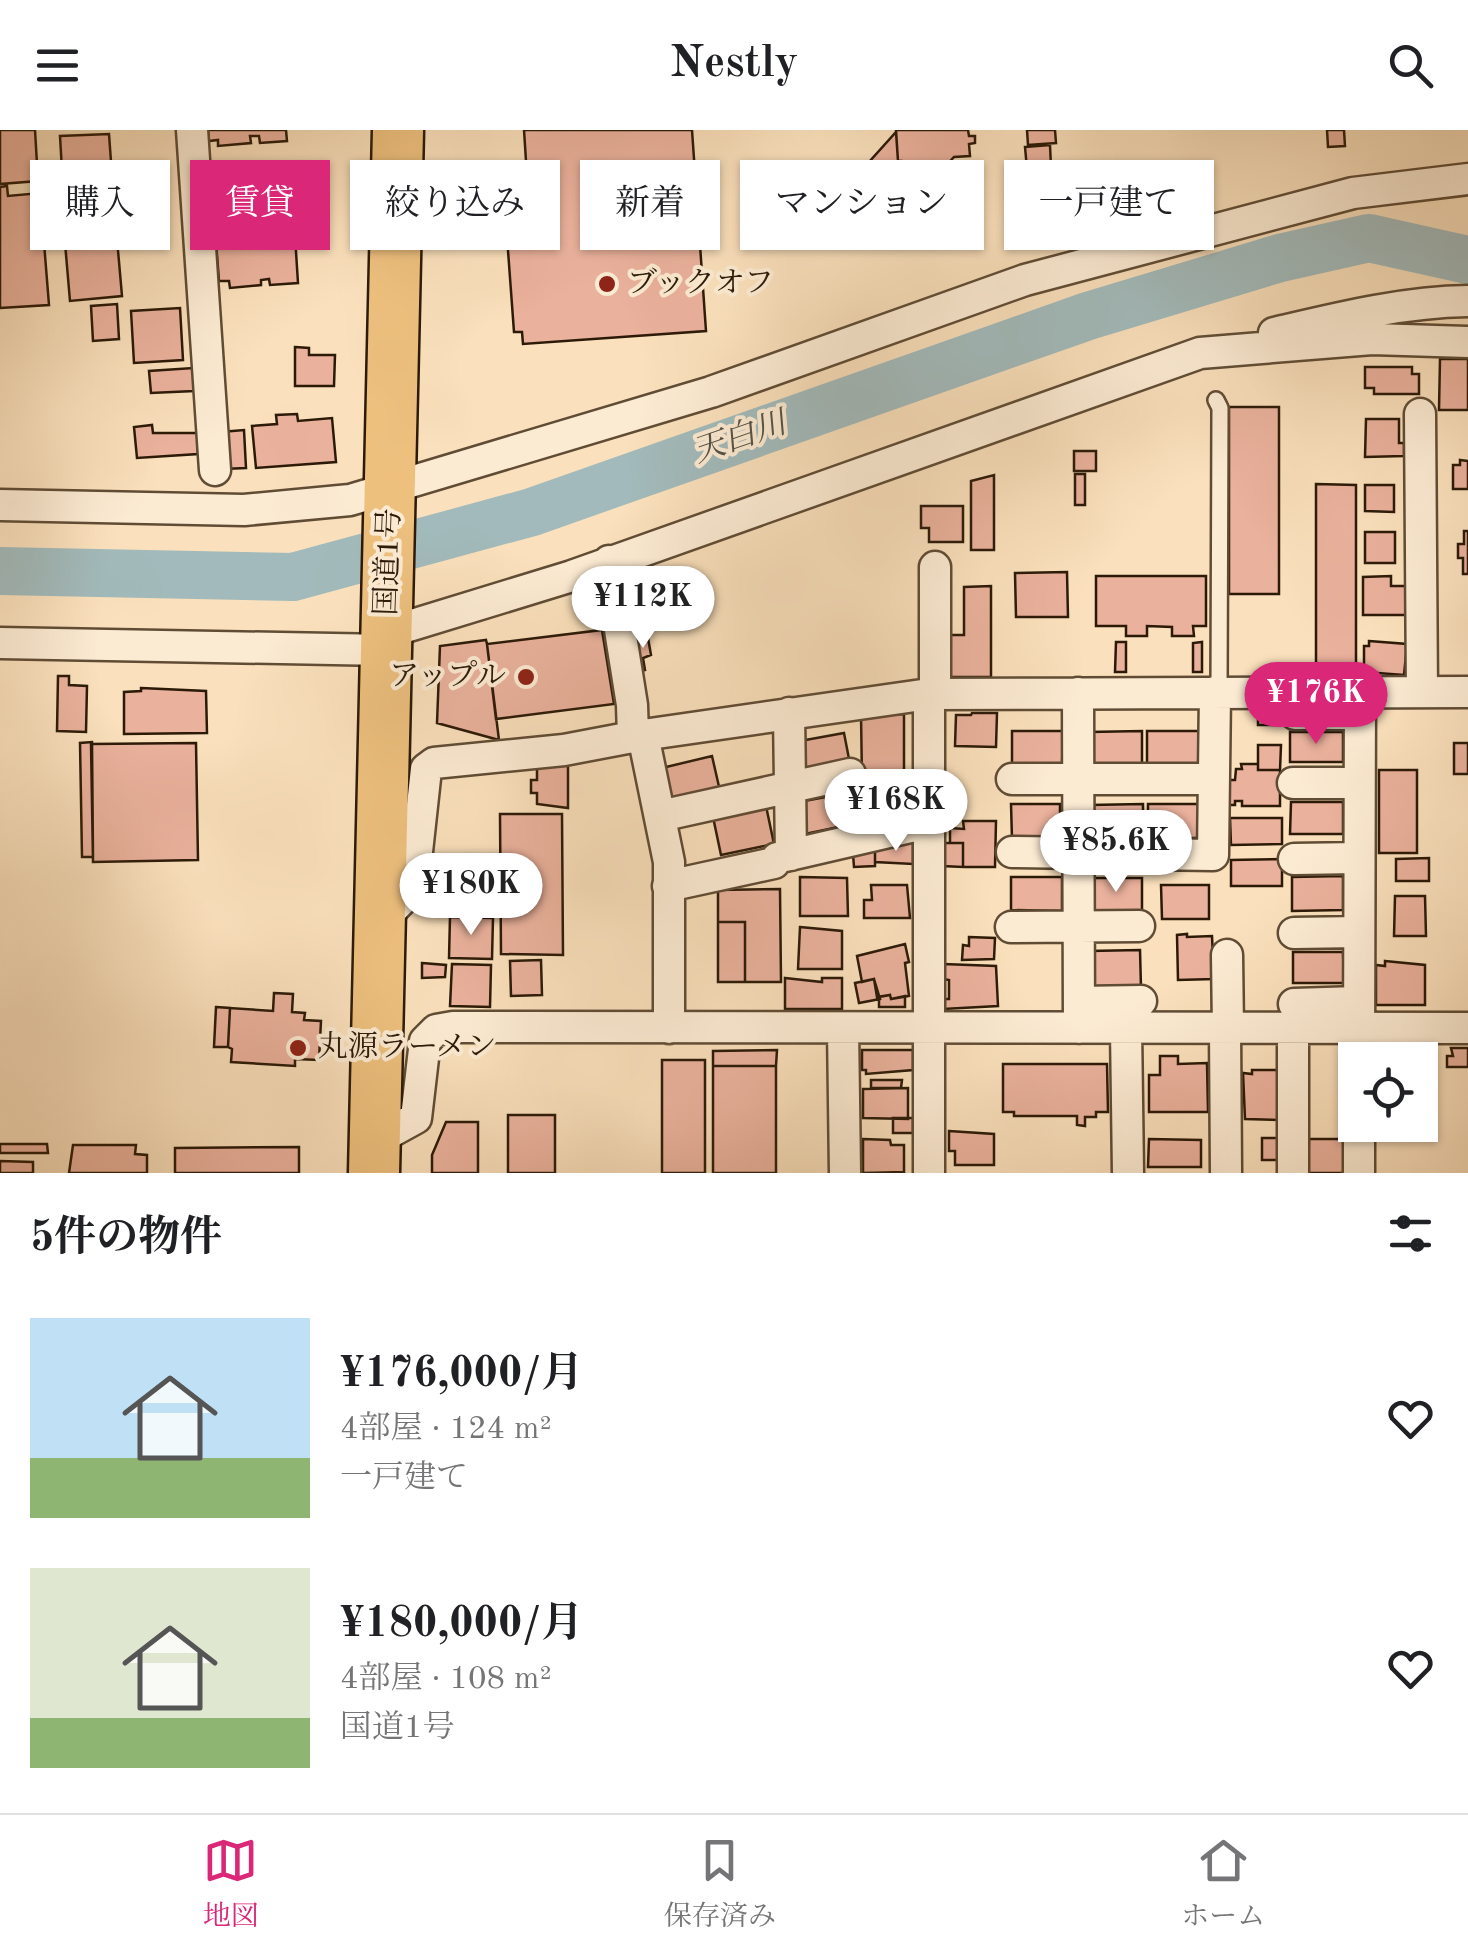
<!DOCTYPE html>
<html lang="ja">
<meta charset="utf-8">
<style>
:root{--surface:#fff;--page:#f2f2f2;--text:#202124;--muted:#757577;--line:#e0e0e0;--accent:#db2777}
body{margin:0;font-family:"Old Standard TT","Noto Serif JP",serif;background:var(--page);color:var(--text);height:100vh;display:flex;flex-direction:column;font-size:38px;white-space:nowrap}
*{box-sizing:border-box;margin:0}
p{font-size:32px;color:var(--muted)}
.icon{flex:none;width:55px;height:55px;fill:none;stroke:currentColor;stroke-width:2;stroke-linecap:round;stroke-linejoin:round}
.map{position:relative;height:1043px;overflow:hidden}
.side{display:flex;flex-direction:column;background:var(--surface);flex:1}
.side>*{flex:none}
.banner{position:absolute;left:30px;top:30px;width:1410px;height:90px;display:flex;gap:20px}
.controls{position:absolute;left:1338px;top:912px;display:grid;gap:20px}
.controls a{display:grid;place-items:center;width:100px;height:100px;border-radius:0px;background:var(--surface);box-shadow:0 2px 8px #0004;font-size:50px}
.price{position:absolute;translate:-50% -85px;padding:0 22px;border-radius:35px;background:#fff;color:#222;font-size:32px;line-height:65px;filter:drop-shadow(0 2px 5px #0008)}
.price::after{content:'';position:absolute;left:50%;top:60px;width:30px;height:22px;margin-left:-15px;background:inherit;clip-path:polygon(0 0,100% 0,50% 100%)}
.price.selected{background:var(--accent);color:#fff}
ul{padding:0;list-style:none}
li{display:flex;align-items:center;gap:30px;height:250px;padding:0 30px}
li span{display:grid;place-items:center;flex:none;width:280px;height:200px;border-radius:0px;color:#555}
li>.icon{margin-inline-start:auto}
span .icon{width:120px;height:120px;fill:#fffc;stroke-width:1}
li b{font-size:42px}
h2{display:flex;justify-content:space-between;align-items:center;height:120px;padding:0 30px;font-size:42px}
.chip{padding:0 35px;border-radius:0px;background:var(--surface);box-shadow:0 2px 8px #0004;font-size:35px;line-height:90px}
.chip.selected{background:var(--accent);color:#fff}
header{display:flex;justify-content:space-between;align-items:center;height:130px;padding:0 30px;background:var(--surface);font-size:45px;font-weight:600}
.dock{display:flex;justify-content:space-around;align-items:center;height:140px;border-top:2px solid var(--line);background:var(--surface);font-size:28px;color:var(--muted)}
.dock a{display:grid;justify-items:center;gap:5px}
.dock .selected{color:var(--accent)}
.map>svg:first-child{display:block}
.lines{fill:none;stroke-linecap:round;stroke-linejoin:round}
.river{stroke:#a2babb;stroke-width:48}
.building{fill:#eab19c;stroke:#2c1a08;stroke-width:2.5}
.service-casing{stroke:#604c35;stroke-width:20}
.minor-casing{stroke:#604c35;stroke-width:35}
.trunk-casing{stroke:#2c1a08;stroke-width:55}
.service{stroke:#fcebd3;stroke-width:15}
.minor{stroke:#fcebd3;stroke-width:30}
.trunk{stroke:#edc07e;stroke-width:50}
.poi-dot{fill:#8f2418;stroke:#fcebd3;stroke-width:4}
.labels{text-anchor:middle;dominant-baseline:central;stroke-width:8;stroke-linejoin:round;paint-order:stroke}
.poi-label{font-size:30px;fill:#2c1a08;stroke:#fcebd3;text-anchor:start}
.street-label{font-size:30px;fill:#2c1a08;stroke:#fcebd3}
.water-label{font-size:32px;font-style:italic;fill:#555247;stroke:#fcebd3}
</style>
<header><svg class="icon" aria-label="menu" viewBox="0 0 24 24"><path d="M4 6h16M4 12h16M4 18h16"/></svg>Nestly<svg class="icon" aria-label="search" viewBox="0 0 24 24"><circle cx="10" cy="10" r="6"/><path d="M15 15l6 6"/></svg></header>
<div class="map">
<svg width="1468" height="1043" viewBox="0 0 1468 1043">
<rect width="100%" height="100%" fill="#fae0bc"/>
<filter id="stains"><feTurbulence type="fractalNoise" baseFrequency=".002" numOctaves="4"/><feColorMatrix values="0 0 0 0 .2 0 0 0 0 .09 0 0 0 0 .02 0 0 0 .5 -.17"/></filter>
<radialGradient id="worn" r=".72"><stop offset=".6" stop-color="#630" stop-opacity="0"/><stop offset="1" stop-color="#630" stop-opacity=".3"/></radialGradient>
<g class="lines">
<path class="river" d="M0,441L293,447L532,382L1088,186L1280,128L1369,108L1468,130"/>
</g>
<path class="building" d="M0,0H35L38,51L0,54Z
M208,0H286L287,11L260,13L259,6H250L251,13L218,16V10L209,11Z
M524,0H692L706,201L523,214L522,202H514L507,107L514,106L513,94L530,93Z
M896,0H968L969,6H975V13L969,14L970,26L954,27L895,91L896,101L851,104L847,51L884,48L900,31H898Z
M1027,0H1055L1056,13L1028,15Z
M1327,0H1344L1345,16L1328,17Z
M896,2L898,31H900L884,48L852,51Z
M109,4L114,73L64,76L60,6Z
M1050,15L1051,37L1027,39L1025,17Z
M289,33L293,79L264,81V77H255L256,82H214L211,39Z
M7,56L8,66L40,63L49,175L0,178V57Z
M295,106L298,153L270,155L269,149L261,150V155L230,158L229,151H219L216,112Z
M117,109L122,166L70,171L65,113Z
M117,174L119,209L93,211L91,176Z
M180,178L183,230L134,233L131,181Z
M295,217L309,218V225H335L334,256H295Z
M1440,229H1468V280H1439Z
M1365,237H1412V244H1419V264H1374V258H1365Z
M193,238L194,261L151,263L149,241Z
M1229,277H1279V464H1229Z
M297,284L298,291L332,288L336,332L256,338L252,296L277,294L276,285Z
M1366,289H1399V313H1404V326L1365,327Z
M152,295L153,303H197L198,324L137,328L134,297Z
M244,300L246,338L223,339L221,302Z
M1074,321H1096V341H1074Z
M1460,330L1468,331V359H1453V335H1460Z
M1075,344H1085V375H1075Z
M994,345V420H971V351Z
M1316,354L1356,355V549H1316Z
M1365,355H1394V382L1365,381Z
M921,376H963V412H929V398H921Z
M1464,401H1468V444H1463V428H1458V414H1464Z
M1365,402H1395V433H1365Z
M1067,442L1068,487H1016L1015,443Z
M1096,446H1206V496H1193L1194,506H1172V497L1147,496V506H1126V496H1096Z
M1391,446V456H1406V485H1363V447Z
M991,456V547H943V505H964V457Z
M602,500L614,574L496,589L487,514Z
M648,508L651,525L643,528L645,540L640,541L635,510Z
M486,510L487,514L499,610L437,593L440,516Z
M1369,511L1407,514L1404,545L1364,542V516H1369Z
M1116,512H1126V542H1115Z
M1202,512V542H1193V513Z
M58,546H69V555L87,556L86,602L57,601Z
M141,558L206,561L207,603L124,604V562L141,561Z
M1258,580H1280V595H1258Z
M972,583H997L996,617L955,616L956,585H971Z
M904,584V649H862L861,585Z
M1012,601H1063L1062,635H1012Z
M1142,601V636H1090L1089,602Z
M1147,601H1201V636H1147Z
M1290,602H1343V632H1290Z
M844,603L850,634L807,645L800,611Z
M92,612L93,727H82L80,613Z
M196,613L198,730L93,732L91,614Z
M1454,613H1468V644H1454Z
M1258,615H1281L1280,640H1258Z
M712,626L720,661L669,672L662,638Z
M537,631H568V678L537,674V663H531V650H537Z
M1241,634H1258V640H1280V676H1242V671H1235V675H1220L1219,650H1235L1236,639H1242Z
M1379,640H1417V723H1379Z
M847,663L853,694L805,704L799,672Z
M1291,672H1343V704H1290Z
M1011,674H1060V709H1012Z
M1143,674V708H1090V675Z
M1148,674H1201V708H1148Z
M766,676L774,714L721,725L713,687Z
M500,684H562L563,825L501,824Z
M1230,688H1282V714L1231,715Z
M963,691H996L995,737H963V713H950V698L964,699Z
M913,710V734L875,732V719Z
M943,713H963V737L942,736Z
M875,720V736L854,737L853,724Z
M1429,728V751H1396V729Z
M1282,729V756H1231V730Z
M429,743H493L492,784L429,785Z
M1343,746V780L1292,781V747Z
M800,747L847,748L848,786H800Z
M1011,747H1062V781L1011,780Z
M1090,748H1142V782H1090Z
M871,755H907L910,788H864V770H872Z
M1161,755H1209V789H1162Z
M780,759L781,852H745V792H718V760Z
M1395,766H1425L1426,806H1394Z
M450,787L493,788L492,829L449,828Z
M718,792H745V852H718Z
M800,797L842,801V839H798Z
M1187,804V807L1212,806L1214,849L1178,850L1177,805Z
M969,807L995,808L994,829L962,830L963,815L969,816Z
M905,814L909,832L905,833L909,866L891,869L890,865L877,867L874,849L862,852L857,826Z
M1140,820L1141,858H1089V821Z
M1293,822H1343L1344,853H1293Z
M541,830L542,865L511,866L510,831Z
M1385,831L1425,835V875H1376V835L1385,836Z
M422,833L446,835L445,847L422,848Z
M452,834L491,835L490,877L450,876Z
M943,834L996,836L998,876L943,879V869H949V850L943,849Z
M785,848L822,852V848H842V879H785Z
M874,849L880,869L859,873L855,853Z
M274,863L293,864L292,882L305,883L304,890L321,891L319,930L295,929V936L231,932L232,919L228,917L230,878L273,881Z
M890,865L891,869L905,866V877H879V867Z
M216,877L230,878L228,917H214Z
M1451,918H1468V937H1447V926H1453Z
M1428,919V983H1420V930H1370L1369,920Z
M777,920L776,936H713V921Z
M862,920H913V940L866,944V940H862Z
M1160,926H1178V934L1207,933L1208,982H1149V945H1160Z
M662,930H705V1043H662Z
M1003,934H1107L1108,982H1096V987H1085V996L1077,995V986H1014V982H1003Z
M713,936H776V1043H713Z
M1252,940H1277L1281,990L1245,989L1243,943L1252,944Z
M871,950H902L901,958H871Z
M908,958V989L863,988V959Z
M508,985H555V1043H508Z
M893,988H913V1003H893Z
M446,992H478V1043H432V1025Z
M949,1001L994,1004V1035H955V1021H949Z
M1262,1008H1281V1030H1262Z
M863,1009L890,1010L891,1015H904V1042L863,1043Z
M1149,1009L1201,1010V1037H1148Z
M1309,1009H1345L1344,1043H1308Z
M0,1014H47L48,1023H0Z
M73,1015H136L135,1024L147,1025V1043H69Z
M299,1017V1043H175V1018Z
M0,1031L33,1032V1043H0Z"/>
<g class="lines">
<g class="service-casing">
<path id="service" d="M1216,270L1220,278L1219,562"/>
</g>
<g class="minor-casing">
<path id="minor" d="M192,0L215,340
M1274,203C1338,188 1402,172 1468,171
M1420,284L1422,562
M0,375L244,380L350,370L711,262L1025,150L1353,63L1468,49
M609,431L632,575L633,607
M935,437V564
M386,503L572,446L1200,223L1372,209L1468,212
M0,513L386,520
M1078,563L1079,898
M929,564V1043
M789,583L791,725
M1295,584H1360
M643,605L669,732V898
M1012,649H1214
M1293,653H1359
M660,686L850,644
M1012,722L1213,725L1215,562
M1294,729L1359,728
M668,756L774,733L777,728L928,693
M381,791L413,758L426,639L434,633L564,620L643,605L929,564L1468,562
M1011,797L1139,796
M1294,803L1359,802
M1227,825L1228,899
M1079,872L1141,871
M1294,874L1358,872
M843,898L845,1043
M1126,898L1128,1043
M1293,898V1043
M1225,899L1226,1043
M1359,930L1360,561
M1359,995V1043
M376,1010L416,988L425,911L436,900L453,897L1468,898"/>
</g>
<g class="trunk-casing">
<path id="trunk" d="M374,1043L398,0"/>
</g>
<use href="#service" class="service"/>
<use href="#minor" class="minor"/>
<use href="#trunk" class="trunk"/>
</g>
<g class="poi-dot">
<circle cx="607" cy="154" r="10"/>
<circle cx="526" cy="547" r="10"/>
<circle cx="298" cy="918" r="10"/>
</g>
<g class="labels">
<g class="poi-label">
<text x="627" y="154">ブックオフ</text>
<text x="506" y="547" text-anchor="end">アップル</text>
<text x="318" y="918">丸源ラーメン</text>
</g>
<g class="street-label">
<text transform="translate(389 432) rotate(-88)">国道1号</text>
</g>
<g class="water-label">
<text transform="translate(740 309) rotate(-19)">天白川</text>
</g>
</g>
<rect width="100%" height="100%" filter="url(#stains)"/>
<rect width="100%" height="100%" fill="url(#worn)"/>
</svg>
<div class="controls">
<a><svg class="icon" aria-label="locate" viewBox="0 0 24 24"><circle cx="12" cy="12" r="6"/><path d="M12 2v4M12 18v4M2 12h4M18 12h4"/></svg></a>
</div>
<b class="price" style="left:643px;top:521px">¥112K</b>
<b class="price selected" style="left:1316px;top:617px">¥176K</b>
<b class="price" style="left:896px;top:724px">¥168K</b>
<b class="price" style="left:1116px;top:765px">¥85.6K</b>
<b class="price" style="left:471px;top:808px">¥180K</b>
<div class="banner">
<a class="chip">購入</a>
<a class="chip selected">賃貸</a>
<a class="chip">絞り込み</a>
<a class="chip">新着</a>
<a class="chip">マンション</a>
<a class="chip">一戸建て</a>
</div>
</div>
<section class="side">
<h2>5件の物件<svg class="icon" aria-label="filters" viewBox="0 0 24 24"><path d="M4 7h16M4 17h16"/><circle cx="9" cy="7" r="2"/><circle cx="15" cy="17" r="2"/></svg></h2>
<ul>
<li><span style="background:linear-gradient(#bfe0f5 70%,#8fb573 0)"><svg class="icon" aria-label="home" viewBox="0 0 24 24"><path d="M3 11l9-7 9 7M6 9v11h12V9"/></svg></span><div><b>¥176,000/月</b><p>4部屋 · 124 m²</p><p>一戸建て</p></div><svg class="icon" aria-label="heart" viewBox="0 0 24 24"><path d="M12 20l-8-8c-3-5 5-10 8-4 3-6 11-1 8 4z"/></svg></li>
<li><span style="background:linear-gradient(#dfe7d0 75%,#8fb573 0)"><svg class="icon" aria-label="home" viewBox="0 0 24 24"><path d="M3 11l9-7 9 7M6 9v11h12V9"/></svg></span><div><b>¥180,000/月</b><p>4部屋 · 108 m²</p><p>国道1号</p></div><svg class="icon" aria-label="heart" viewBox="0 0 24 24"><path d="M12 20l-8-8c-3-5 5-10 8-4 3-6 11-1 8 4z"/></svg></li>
</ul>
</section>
<nav class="dock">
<a class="selected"><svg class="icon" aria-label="map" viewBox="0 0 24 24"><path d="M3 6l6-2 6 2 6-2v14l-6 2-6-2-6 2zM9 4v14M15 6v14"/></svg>地図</a>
<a><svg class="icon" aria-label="saved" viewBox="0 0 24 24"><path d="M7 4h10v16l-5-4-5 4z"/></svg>保存済み</a>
<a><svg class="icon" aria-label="home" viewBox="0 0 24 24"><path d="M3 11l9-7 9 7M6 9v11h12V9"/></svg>ホーム</a>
</nav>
